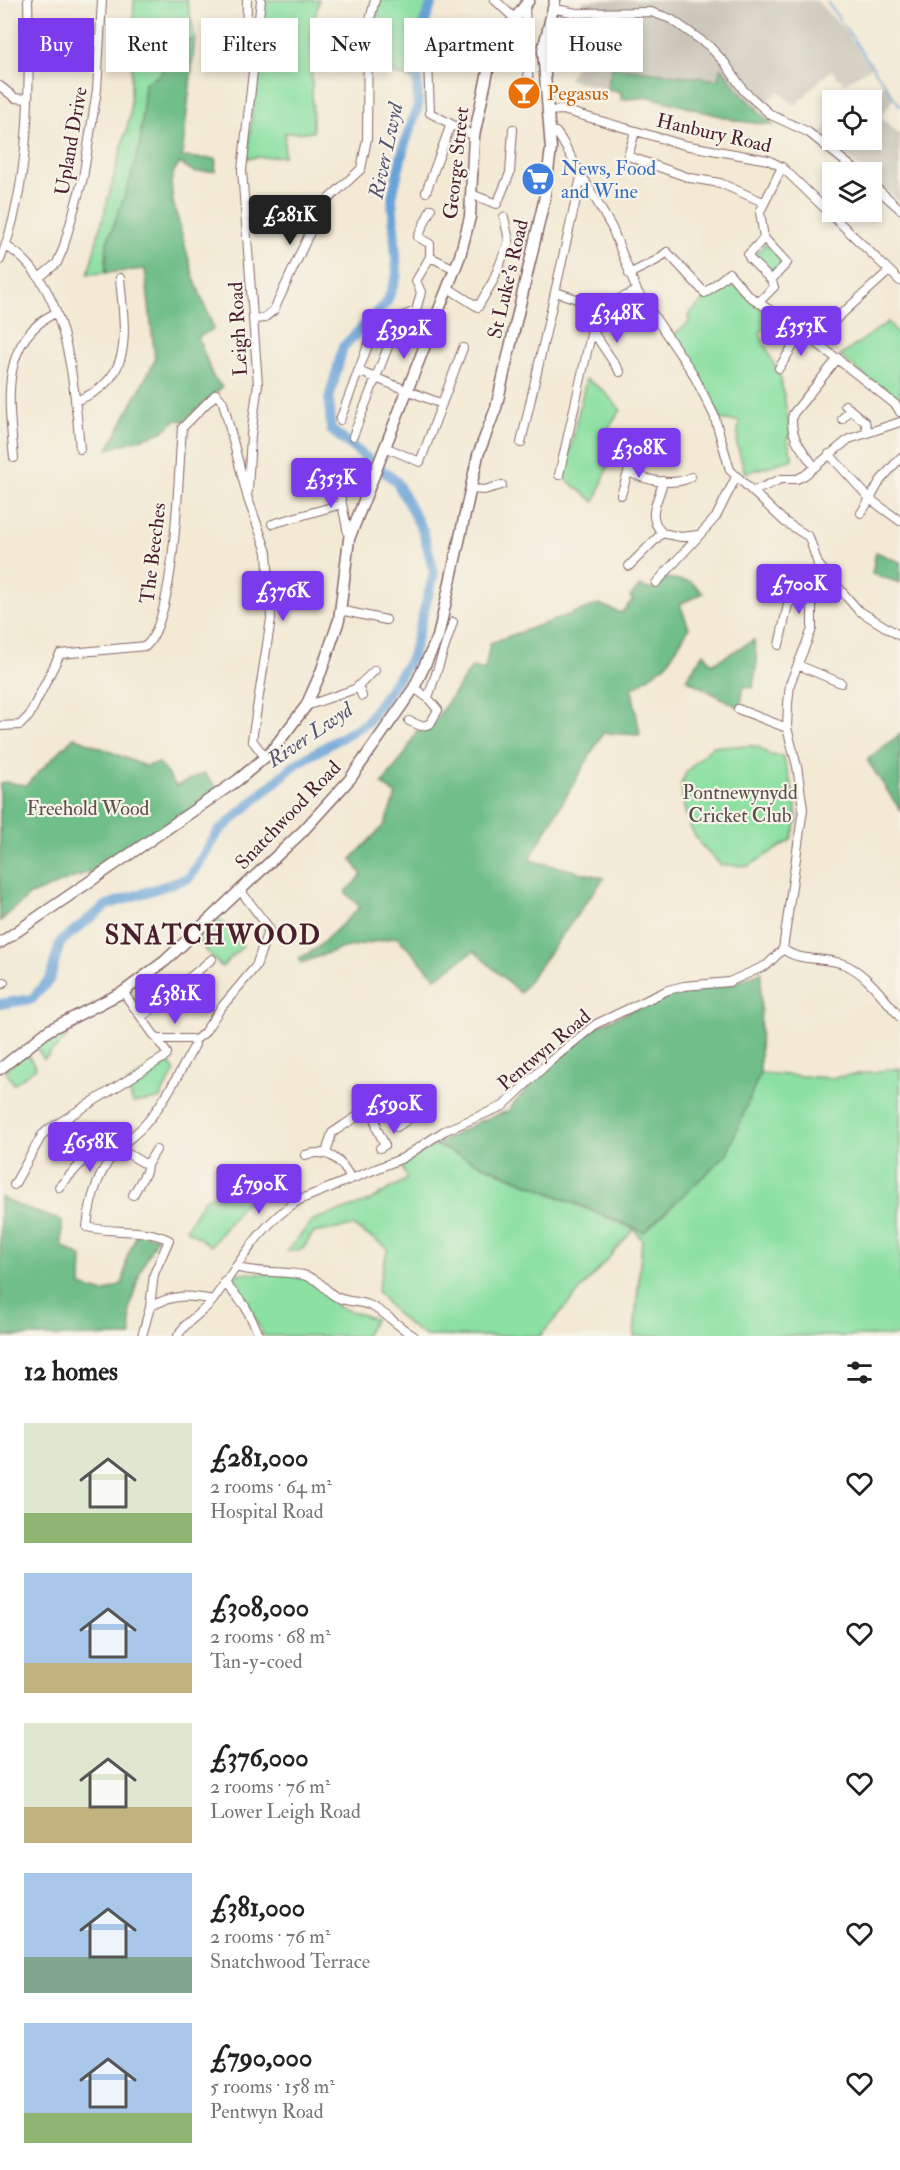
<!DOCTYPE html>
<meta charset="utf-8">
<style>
:root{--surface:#fff;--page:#f2f2f2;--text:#222;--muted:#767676;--accent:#7c3aed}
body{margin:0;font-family:"IM FELL Double Pica",serif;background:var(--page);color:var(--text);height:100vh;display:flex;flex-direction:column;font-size:22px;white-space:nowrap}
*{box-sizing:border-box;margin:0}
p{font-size:20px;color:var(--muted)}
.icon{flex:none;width:33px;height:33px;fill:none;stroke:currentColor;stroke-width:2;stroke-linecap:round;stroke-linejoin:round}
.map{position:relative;height:1336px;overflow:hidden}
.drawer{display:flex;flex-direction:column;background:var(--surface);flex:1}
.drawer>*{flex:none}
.banner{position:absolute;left:18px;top:18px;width:864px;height:54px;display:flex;gap:12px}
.controls{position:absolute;left:822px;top:90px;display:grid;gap:12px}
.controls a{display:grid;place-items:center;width:60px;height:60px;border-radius:0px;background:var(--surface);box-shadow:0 3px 9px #0003;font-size:30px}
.price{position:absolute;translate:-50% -51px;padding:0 14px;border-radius:6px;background:var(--accent);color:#fff;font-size:20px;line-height:39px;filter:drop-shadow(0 2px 3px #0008)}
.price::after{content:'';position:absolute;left:50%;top:36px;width:18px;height:14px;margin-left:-9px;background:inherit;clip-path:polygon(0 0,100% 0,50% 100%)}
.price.selected{background:#222;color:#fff}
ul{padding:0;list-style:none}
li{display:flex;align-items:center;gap:18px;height:150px;padding:0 24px}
li span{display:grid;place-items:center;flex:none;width:168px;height:120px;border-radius:0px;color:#555}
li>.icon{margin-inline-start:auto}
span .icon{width:72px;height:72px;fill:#fffc;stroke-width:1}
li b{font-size:26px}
h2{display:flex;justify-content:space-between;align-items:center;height:72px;padding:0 24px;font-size:26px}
.chip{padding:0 21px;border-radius:0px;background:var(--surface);box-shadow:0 3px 9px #0003;font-size:21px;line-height:54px}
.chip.selected{background:var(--accent);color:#fff}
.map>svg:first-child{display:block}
.industrial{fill:#c8c4b8}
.green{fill:#8be0a2;stroke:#6a8066;stroke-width:1.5}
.forest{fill:#70be88;stroke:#5d6e5a;stroke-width:1.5}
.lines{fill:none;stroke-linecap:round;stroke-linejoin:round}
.stream{stroke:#68a2d7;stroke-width:1.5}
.river{stroke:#68a2d7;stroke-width:10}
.minor-casing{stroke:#856666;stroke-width:10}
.major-casing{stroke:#856666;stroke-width:13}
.minor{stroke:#fff;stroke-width:8}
.major{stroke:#fff;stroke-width:10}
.labels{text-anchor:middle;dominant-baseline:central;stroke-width:4.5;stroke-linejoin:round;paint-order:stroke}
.food-label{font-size:20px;fill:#c56008;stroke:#f7f3e8;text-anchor:start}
.street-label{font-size:20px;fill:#4a1f2b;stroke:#f7f3e8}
.shop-label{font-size:20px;fill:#366cbe;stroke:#f7f3e8;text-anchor:start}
.park-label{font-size:20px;fill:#5a4f49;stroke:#f7f3e8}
.water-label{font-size:21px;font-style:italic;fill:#565370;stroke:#f7f3e8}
.district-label{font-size:26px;font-weight:bold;letter-spacing:1.5px;fill:#4a1f2b;stroke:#f7f3e8}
</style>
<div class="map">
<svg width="900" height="1336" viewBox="0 0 900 1336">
<rect width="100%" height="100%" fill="#f7f3e8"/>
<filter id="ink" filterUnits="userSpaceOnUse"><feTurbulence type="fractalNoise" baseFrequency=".0167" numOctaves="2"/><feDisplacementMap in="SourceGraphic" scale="12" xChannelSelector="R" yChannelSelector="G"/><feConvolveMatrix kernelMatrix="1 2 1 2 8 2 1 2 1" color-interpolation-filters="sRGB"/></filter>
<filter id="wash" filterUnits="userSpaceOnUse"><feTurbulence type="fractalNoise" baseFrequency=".008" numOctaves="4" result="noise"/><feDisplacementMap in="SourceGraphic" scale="24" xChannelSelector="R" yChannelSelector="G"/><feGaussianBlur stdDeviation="1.35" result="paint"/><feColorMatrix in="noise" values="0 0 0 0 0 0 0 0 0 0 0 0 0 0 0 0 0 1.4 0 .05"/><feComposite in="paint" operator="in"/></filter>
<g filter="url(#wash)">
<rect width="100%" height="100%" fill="#f3e9d4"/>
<path class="industrial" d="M583,0H816L841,26L872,67L844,84L831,70L794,106L779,91L758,110L740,93L722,67L718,80L613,67L607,89L568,79L606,17L584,5Z
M886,83L894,97L881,117L900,135V202L872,178V172H865L820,134L832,120V140H872V100H856Z"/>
<path class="green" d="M134,0H187L195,39L184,41L158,76L145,84L140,145L130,181L107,243L105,273L88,274L130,116Z
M265,0H319L311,38L313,132L285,133L284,156L247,158Z
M380,0H429L414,36L411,79L371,66L372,35Z
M764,245H768L783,263L771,275L755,259V255Z
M727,279L778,323L759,332L781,379L791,436L787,438L793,459L745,473L737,445L739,421L722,420L694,369L671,336L689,323L688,315Z
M888,322L900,337V404L840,356Z
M586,379L603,390L621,410L604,435L617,442L595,502L564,478Z
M713,746H757L770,755L783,756L795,797L797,822L791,840L749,866L721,865L700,844L690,827L684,808L681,784L687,771Z
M219,918L243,946L222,967L195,939Z
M63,1027L68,1036L44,1059L35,1046Z
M27,1053L36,1068L14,1084L5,1070Z
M166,1058L175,1071L159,1099L133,1103L127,1084Z
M900,1068V1336H634L642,1240L634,1229L540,1336H426C404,1324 392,1310 377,1291L388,1248L353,1226L313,1233L303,1249L287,1251L313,1220L367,1202L407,1179L401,1165L435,1145L634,1229L727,1154L760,1073L830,1078Z
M257,1176L261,1182L211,1246L186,1229L204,1199Z
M237,1273L299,1275L314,1281L338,1307L375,1319L365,1336H264L247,1304L231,1287L232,1280Z"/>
<path class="forest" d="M195,39L182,157L216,159L215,171L194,172L180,163L174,171L171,183L173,202L194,278L214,329L198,337L213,377L222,387L184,421L176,420L162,432L108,449L155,360L145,269L106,273L107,243L130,181L140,145L145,83L158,76L184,41Z
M612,67L718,80L721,67L740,93L773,125L738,121L650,97L621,100V92L607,89Z
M876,552L900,562V583L872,574Z
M667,578L691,582L703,593L680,604L689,628L667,664L632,689L640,735L603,733L529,860L604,878L520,993L474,951L436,978L397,937L339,949L301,963L299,958L316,949L360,907L345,892L362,875L351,859L384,825L396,795L382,784L405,754L417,730L429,729L472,667L485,670L490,643L599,604L621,613L633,600L630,597L640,586C653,592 658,588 667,578Z
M754,640L757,662L753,688L744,686L740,708L686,679L704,653L712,664Z
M900,734V810L867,760Z
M74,737L145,766L159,763L176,786L204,773L218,789L114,862L30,895L0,921V784L4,782L26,785Z
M761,972L760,1073L727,1154L644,1232L435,1145L480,1121L508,1111L533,1081L596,1027L653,1000L686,989L730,985Z
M0,1197L17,1205L62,1221V1246L82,1257L81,1286L104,1293L123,1283L127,1257L137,1233L157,1237L140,1272L130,1307L131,1336H0Z"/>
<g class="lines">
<path class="stream" d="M828,3L900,106"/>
<path class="river" d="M0,1004L32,999L50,979L60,942L107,905L189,878L218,832L296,764L366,723L411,659L434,573L423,531L396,481L331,430L329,399L343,347L387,302L397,275L392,197L404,146L418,106L416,46L433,0"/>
</g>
</g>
<g filter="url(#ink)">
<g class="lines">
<g class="minor-casing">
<path id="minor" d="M247,0L246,42L255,51
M495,0L514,18
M525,6L529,93
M555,9L577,13L651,12L671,19L709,46L725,63L744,91L771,115L808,132L858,172
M428,60L430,113L474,136
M0,86L15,98L28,99
M549,111L563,110L684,145L768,160L782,167L900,281
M635,132L628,156L690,178L720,183L763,202
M872,184L900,209
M426,192L451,124
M471,194L497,204L510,173L513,129
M764,238L787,263L771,280
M6,246C68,282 74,384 80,449
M430,257V244L418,237L431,209
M0,260C31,185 30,81 28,0
M629,274L657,260L667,252L705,293L729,273L748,295L813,340L896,405L900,412
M40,277L57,263L63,249L83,178L97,90L102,0
M448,288L478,307L493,281L509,241L504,217
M556,292L600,307
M758,303L774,287L771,280L750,259L748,255L764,238L760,212L782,167
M600,307L637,291
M400,317L416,311L421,292L416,281L430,257L455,269
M255,319L264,318L274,310L323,204L361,169L367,139L368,27L375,0
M592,330L620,372
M813,340L889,271
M779,368L802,332
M358,371L442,404
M75,401C137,380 124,329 120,278
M845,405L865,422L868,432
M842,419L850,409
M340,420L373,332
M353,436L393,334
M521,443L581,177
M385,447L420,462L463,348
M829,454L870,499L861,513
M14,458C8,398 0,341 55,313
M900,458L880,481L870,499L900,521
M815,467C803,451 788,435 793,414L838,358
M628,472C646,480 673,487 691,477
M336,475L349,538
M559,475L592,330L600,307
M471,489L484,490L502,485
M248,491L251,435L258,384L242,170L261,0
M754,491L781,479H797L805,475L849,439L900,422
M621,495L633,456
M272,524L342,504
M662,533L681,537L698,535
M818,564L858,610L900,636
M629,566L662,533C645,514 659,502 663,481
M656,583L716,517L736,477
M340,610L386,620
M779,645L788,604L816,584
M798,665L841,683
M358,686L362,696
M414,688L428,698L453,622
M306,706L355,689L375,670
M738,709L787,728
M409,721L421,726L430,724L438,710L428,698
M0,726L20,725L29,716L60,654L146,646C176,618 178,474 182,428L216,394L223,402L248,499L267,552L271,619L252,740L265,757
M783,949C801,963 825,956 846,965C867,974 885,1000 900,1017
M0,985L4,982
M142,1017L212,959
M157,1039H191L194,1041
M194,1041L204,1033L220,1009L256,966L269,928L240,890
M374,1108L377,1129L385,1145L380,1148
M397,1127L413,1116
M326,1153L332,1133C357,1117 382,1093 406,1121
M305,1155C328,1148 341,1159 351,1179
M14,1185L42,1135L49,1129L166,1056L167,1053L123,992
M59,1187L99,1144L113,1145L147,1165L156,1150
M133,1195L146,1172L147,1165
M235,1267C257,1274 280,1270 303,1275C317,1278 323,1287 333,1295C344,1303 357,1300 369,1305C386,1312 398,1327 414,1336
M224,1282L245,1306L260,1336
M150,1307C172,1294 189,1295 213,1300
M142,1336L150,1307L154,1274L169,1240C143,1227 115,1234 87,1227C90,1198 100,1167 121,1146C130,1138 141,1130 148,1121C167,1098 180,1071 195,1045L194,1041
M178,1336C184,1322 203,1313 213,1300C240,1263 259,1225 299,1200L403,1158L444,1131L503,1106L548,1063L596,1024L668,990L684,986L729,982L767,965L783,949L803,809L797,766L787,728L788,704L790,684L812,629V601L818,564L809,537L785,522L730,470L714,415L692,372L637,291L612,228L561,139L556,132L550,131"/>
</g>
<g class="major-casing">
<path id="major" d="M0,943L238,780L270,753L306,706L321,672L339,620L349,539L460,256L470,217L474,136L490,62L498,41L529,0
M0,1069L49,1030L123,992L165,961L303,831L350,779L414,688L438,637L478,455L496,408L544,201L551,149L543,50L555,0"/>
</g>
<use href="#minor" class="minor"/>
<use href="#major" class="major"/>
</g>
</g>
<defs>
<g id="bar-disc" transform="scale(1.725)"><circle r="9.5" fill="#e8710a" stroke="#f7f3e8"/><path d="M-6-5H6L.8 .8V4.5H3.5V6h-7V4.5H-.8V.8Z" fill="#fff"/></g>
<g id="supermarket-disc" transform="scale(1.725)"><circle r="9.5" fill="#3f7fe0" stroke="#f7f3e8"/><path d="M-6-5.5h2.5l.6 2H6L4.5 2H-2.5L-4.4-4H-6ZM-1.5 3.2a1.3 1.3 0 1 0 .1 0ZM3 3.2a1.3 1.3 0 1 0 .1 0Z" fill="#fff"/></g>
</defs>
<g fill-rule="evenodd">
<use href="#bar-disc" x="524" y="93"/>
<use href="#supermarket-disc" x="538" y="179"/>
</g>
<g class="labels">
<g class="food-label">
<text x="547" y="93">Pegasus</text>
</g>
<g class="street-label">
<text transform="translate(714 133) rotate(13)">Hanbury Road</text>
<text transform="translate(71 141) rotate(-80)">Upland Drive</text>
<text transform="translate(456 163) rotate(-84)">George Street</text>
<text transform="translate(508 279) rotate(-77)">St Luke's Road</text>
<text transform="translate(238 329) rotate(-93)">Leigh Road</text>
<text transform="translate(153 553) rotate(-83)">The Beeches</text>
<text transform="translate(288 815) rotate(-46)">Snatchwood Road</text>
<text transform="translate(544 1050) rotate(-40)">Pentwyn Road</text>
</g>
<g class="shop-label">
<text x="561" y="168">News, Food<tspan x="561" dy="23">and Wine</tspan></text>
</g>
<g class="park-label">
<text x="740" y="792">Pontnewynydd<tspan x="740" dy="23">Cricket Club</tspan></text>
<text x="88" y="808">Freehold Wood</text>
</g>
<g class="water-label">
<text transform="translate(386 151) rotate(-78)">River Lwyd</text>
<text transform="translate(310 735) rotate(-34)">River Lwyd</text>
</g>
<g class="district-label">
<text x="213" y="936">SNATCHWOOD</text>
</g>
</g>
</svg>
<div class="controls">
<a><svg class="icon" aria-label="locate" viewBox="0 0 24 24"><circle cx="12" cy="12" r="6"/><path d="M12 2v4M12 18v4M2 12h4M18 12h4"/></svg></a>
<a><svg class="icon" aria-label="layers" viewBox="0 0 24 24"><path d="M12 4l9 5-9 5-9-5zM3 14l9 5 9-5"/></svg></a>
</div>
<b class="price selected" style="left:290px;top:246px">£281K</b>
<b class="price" style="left:617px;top:344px">£348K</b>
<b class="price" style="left:801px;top:357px">£353K</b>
<b class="price" style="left:404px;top:360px">£392K</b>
<b class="price" style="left:639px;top:479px">£308K</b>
<b class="price" style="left:331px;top:509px">£353K</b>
<b class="price" style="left:799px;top:615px">£700K</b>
<b class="price" style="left:283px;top:622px">£376K</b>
<b class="price" style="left:175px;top:1025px">£381K</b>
<b class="price" style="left:394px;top:1135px">£590K</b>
<b class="price" style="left:90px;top:1173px">£658K</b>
<b class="price" style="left:259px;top:1215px">£790K</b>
<div class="banner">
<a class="chip selected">Buy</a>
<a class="chip">Rent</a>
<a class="chip">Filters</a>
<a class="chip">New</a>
<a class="chip">Apartment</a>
<a class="chip">House</a>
</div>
</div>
<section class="drawer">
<h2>12 homes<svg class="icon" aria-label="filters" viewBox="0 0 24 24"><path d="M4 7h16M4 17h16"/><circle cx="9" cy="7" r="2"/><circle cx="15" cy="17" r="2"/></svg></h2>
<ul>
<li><span style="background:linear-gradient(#dfe7d0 75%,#8fb573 0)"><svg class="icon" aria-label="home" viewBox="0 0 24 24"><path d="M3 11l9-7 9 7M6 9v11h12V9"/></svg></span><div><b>£281,000</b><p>2 rooms · 64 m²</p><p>Hospital Road</p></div><svg class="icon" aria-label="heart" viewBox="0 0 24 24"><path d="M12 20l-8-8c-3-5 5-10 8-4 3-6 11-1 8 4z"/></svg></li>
<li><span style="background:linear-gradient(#a9c7e8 75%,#c2b280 0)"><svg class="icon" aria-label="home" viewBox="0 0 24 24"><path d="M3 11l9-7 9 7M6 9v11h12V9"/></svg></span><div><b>£308,000</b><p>2 rooms · 68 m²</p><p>Tan-y-coed</p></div><svg class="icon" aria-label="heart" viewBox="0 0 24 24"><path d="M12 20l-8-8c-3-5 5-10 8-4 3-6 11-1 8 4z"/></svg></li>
<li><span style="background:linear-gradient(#dfe7d0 70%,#c2b280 0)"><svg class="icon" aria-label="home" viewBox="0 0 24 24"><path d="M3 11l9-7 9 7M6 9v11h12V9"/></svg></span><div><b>£376,000</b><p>2 rooms · 76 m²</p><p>Lower Leigh Road</p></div><svg class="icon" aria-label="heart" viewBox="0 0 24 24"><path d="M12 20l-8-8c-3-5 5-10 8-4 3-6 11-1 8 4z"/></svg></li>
<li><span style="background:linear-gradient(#a9c7e8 70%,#7fa58c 0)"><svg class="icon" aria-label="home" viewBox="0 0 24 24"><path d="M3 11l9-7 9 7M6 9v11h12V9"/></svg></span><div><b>£381,000</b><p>2 rooms · 76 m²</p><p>Snatchwood Terrace</p></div><svg class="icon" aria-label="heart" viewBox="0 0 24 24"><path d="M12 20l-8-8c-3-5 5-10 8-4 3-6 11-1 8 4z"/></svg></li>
<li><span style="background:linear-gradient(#a9c7e8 75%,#8fb573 0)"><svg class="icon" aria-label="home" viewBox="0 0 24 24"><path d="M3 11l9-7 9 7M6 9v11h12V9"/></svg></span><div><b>£790,000</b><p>5 rooms · 158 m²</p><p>Pentwyn Road</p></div><svg class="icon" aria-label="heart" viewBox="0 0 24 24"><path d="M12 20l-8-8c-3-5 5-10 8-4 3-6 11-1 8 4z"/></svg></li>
</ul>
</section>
